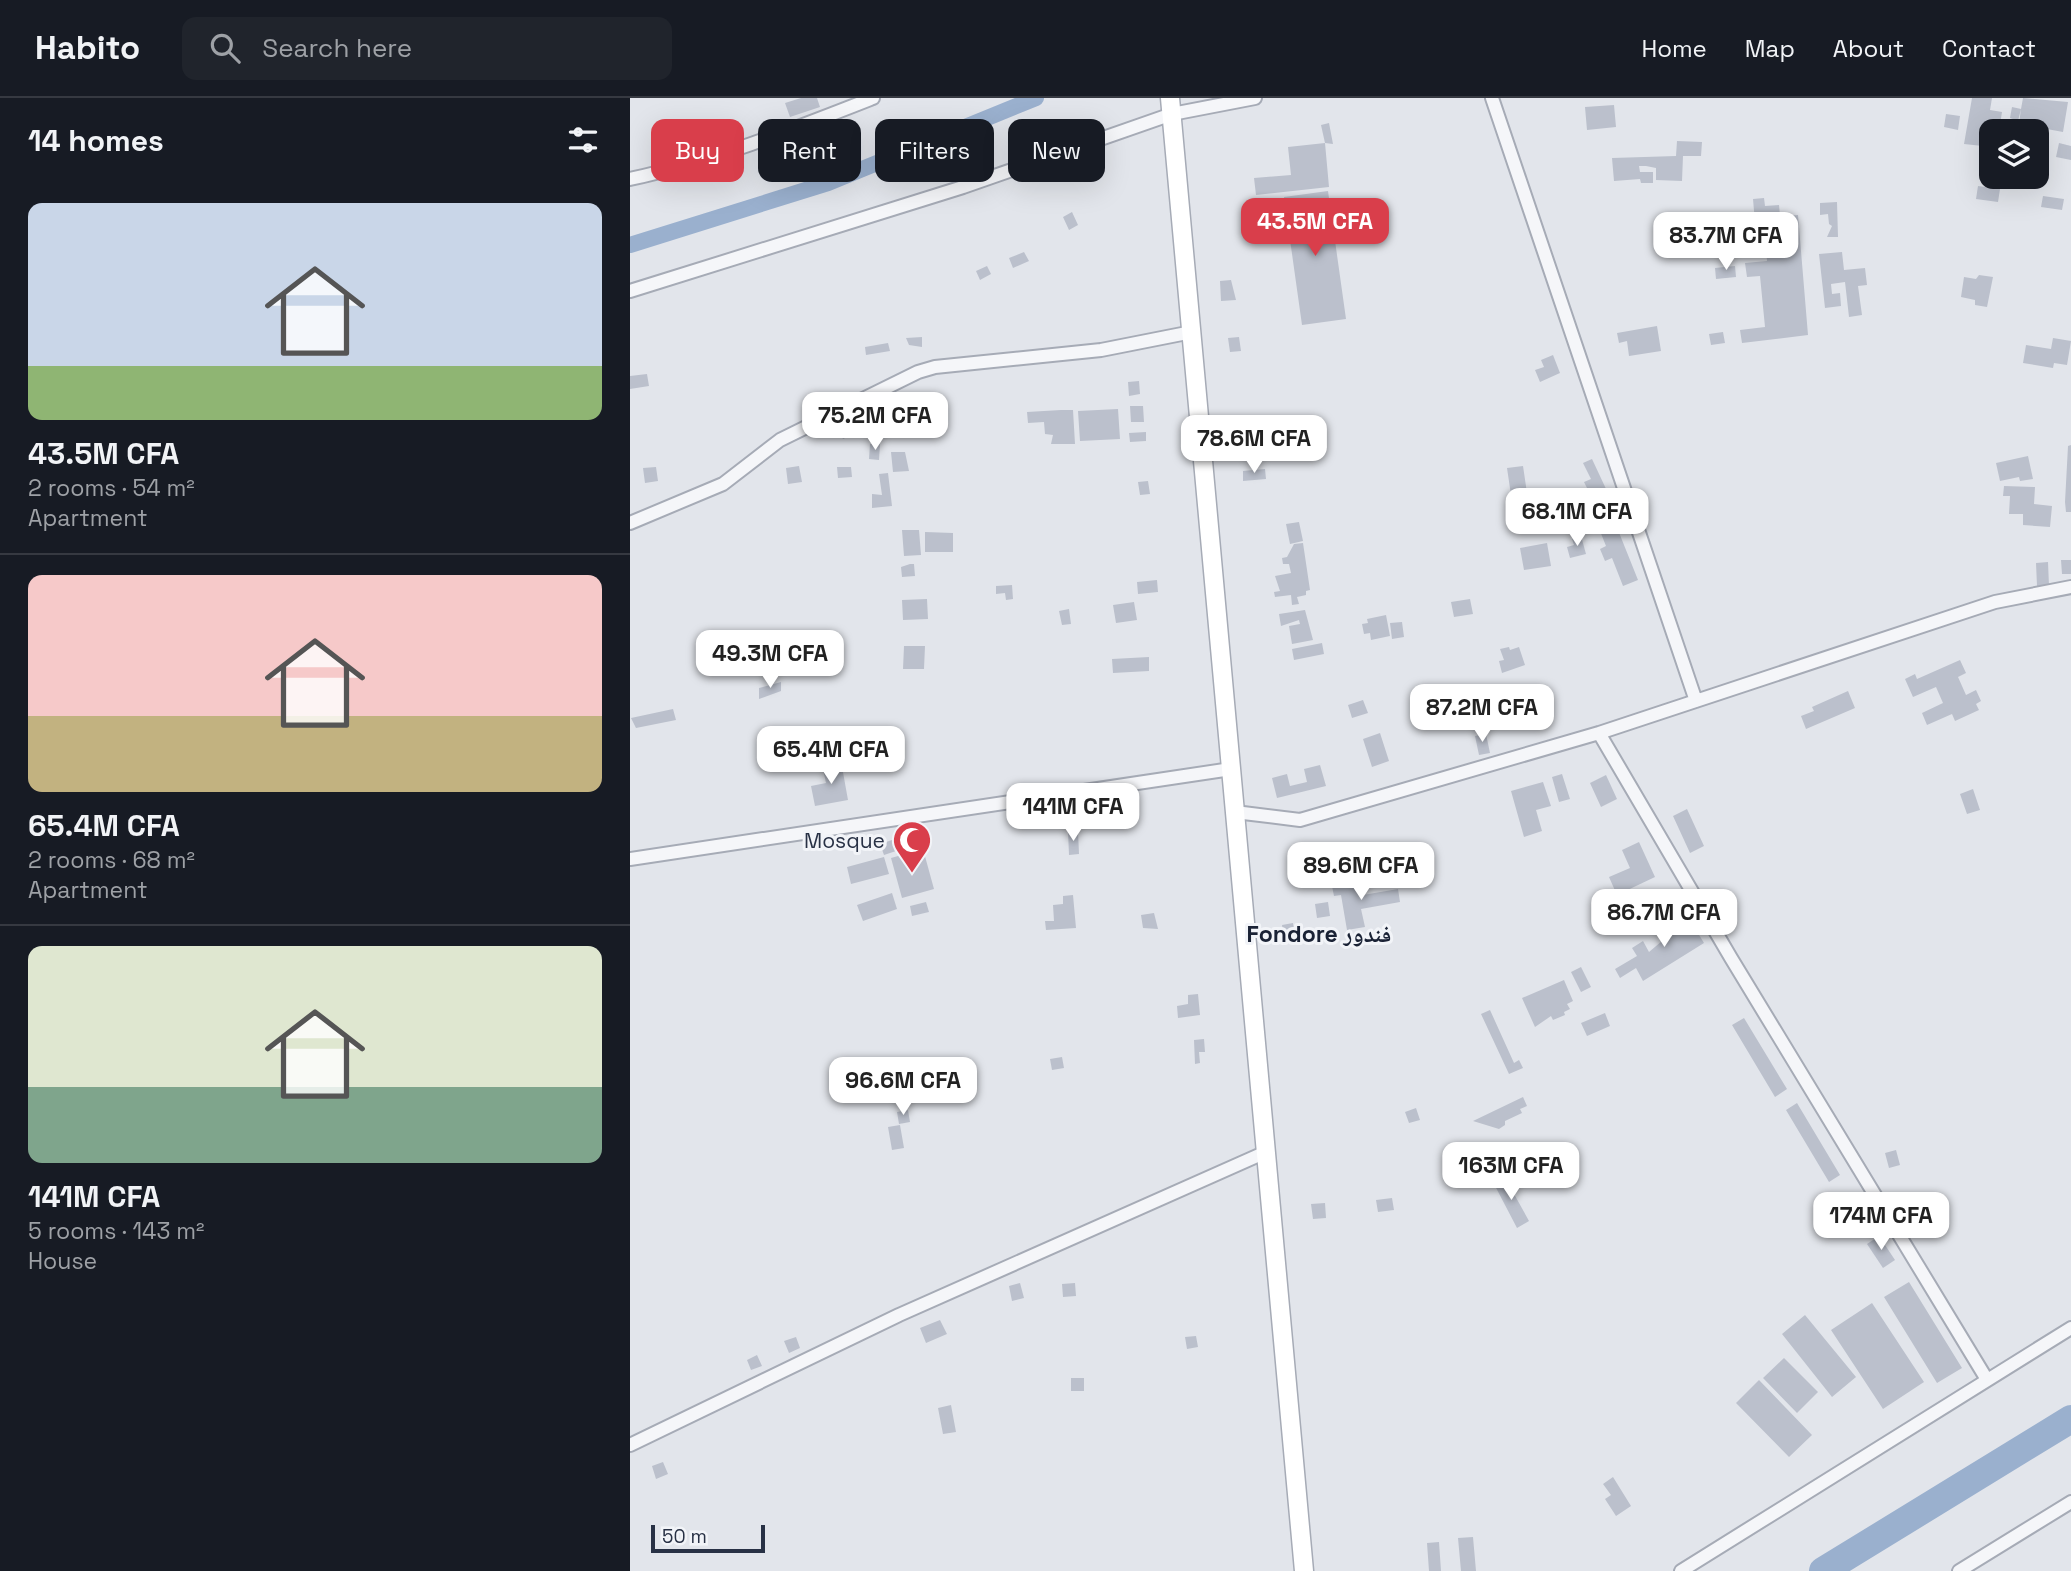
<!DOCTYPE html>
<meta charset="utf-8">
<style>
:root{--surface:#171b24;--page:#20242c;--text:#f1f3f6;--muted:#9ea1a6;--line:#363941;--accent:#d93e4b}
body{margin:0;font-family:"Space Grotesk","Noto Naskh Arabic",sans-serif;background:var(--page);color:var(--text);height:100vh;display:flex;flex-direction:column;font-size:26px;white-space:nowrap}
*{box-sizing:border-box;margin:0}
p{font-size:23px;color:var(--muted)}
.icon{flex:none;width:38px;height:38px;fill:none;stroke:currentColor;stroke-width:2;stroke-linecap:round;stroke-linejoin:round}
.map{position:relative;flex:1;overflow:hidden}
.side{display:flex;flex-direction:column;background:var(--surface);width:630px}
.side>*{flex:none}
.top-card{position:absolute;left:21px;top:21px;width:665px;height:63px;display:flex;gap:14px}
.buttons{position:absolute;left:1349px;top:21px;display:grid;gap:14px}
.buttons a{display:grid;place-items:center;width:70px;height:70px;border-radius:14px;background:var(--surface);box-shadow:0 7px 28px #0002;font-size:35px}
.scale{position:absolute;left:21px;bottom:18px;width:114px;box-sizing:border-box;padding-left:7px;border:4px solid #283145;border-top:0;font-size:19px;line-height:24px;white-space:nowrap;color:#283145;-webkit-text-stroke:5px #f2f4f8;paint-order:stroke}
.price{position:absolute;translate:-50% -60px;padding:0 16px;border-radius:14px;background:#fff;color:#222;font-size:23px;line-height:46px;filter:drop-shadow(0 2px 4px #0008)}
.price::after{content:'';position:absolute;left:50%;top:42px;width:21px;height:16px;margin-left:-10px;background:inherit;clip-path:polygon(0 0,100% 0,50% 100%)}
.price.on{background:var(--accent);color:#fff}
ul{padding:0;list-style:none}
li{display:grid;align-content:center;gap:14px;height:371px;padding:0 28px}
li+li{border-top:2px solid var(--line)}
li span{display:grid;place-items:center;height:217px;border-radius:14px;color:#555}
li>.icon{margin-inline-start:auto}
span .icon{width:126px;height:126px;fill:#fffc;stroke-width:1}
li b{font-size:30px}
h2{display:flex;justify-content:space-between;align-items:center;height:84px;padding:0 28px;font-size:30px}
.pill{padding:0 24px;border-radius:14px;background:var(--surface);box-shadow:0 7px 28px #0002;font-size:24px;line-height:63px}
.pill.on{background:var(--accent);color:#fff}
header{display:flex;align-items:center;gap:42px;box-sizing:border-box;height:98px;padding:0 35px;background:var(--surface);border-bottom:2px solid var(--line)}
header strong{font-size:33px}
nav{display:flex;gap:38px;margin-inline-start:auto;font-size:24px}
.search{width:490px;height:63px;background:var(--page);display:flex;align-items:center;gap:18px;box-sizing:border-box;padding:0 24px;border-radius:14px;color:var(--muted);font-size:26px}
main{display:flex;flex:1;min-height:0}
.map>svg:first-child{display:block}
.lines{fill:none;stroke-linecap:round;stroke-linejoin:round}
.canal{stroke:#9ab0ce;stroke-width:16}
.river{stroke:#9ab0ce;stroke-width:28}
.building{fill:#bbc0cc}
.minor-casing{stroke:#a6abb6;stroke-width:16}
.secondary-casing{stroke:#a6abb6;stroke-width:21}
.minor{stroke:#f5f6f9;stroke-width:12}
.secondary{stroke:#fff;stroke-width:18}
.labels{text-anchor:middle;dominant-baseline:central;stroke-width:6;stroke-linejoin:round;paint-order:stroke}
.poi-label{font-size:21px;fill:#283145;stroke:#f2f4f8;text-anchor:end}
.neighbourhood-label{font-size:23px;font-weight:bold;fill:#1a2235;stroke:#f2f4f8}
</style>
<header>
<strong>Habito</strong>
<div class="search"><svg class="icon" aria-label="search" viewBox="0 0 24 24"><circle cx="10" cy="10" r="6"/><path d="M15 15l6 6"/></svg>Search here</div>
<nav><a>Home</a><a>Map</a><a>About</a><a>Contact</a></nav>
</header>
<main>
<section class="side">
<h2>14 homes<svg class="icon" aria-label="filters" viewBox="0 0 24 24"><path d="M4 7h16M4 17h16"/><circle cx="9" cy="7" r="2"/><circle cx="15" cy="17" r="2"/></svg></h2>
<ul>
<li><span style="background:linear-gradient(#c9d6e8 75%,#8fb573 0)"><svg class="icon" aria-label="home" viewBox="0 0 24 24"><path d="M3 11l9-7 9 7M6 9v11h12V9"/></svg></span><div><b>43.5M CFA</b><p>2 rooms · 54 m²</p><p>Apartment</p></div></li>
<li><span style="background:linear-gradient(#f6c9c9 65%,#c2b280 0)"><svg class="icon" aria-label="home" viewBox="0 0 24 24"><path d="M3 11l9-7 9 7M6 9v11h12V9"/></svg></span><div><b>65.4M CFA</b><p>2 rooms · 68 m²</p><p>Apartment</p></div></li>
<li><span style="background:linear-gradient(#dfe7d0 65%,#7fa58c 0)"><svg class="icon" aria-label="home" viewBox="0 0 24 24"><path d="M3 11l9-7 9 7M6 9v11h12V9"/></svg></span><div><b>141M CFA</b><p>5 rooms · 143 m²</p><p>House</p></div></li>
</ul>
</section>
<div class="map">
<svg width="1441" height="1473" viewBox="0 0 1441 1473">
<rect width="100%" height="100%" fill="#e2e5eb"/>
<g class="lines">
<path class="canal" d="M0,147L198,85L406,0"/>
<path class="river" d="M1193,1473L1441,1321"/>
</g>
<path class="building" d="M171,0H187L190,9L160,19L155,5Z
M1342,0H1362L1360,12L1372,14L1369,33H1362V49L1334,46Z
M1393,0L1438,4L1433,34L1389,26L1391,11L1388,23L1380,20L1382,9L1391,11Z
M984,7L986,29L957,32L955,9Z
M1316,16L1330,18L1328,32L1314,29Z
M699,25L703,46L695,45L691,27Z
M1047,43L1072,44L1071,58H1053L1052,83L1026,82V70L1016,68H1009L1010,74H1023V85H1011L1010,81L984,83L982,60L1046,58Z
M695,45L699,89L626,97L624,80L661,77L658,49Z
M1429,45L1441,48V62L1426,59Z
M1348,88L1370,91L1368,104L1346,101Z
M698,93L716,221L672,227L654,99Z
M1413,98L1434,101L1432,112L1411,109Z
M1134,100L1135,108L1149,107L1152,139H1139V147L1127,148L1123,101Z
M1207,104L1208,139H1197L1202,128L1199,126L1198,116L1190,117V105Z
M442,114L448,127L439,132L433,119Z
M1168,117L1178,237L1112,245L1110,232L1135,229L1130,178L1117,179L1115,165L1137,163L1136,150L1157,148L1156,118Z
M394,154L399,163L383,170L379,160Z
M1212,154L1214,172L1235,170L1237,187L1228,188L1232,217L1219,219L1215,184L1201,186L1202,196L1210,195L1211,208L1195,210L1189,156Z
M357,168L361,176L350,182L346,173Z
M1105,168L1106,179L1086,181L1085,170Z
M1349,177L1363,179L1357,209L1345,207V202L1331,199L1334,179L1346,181Z
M601,182L606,202L591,203L590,183Z
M1027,228L1031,253L999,258L997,243L989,245L987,235Z
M1093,234L1095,245L1081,247L1079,236Z
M292,239V249L279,247L276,240Z
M609,239L611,253L600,254L598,240Z
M1423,240L1441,243L1437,267L1424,265L1423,270L1393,265L1396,247L1421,251Z
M258,245L260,253L236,257L235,249Z
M923,257L930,275L910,284L905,272L914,269L911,262Z
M17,276L19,288L0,291V278Z
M509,283L510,296L499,298L498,284Z
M500,308H513L514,324H501Z
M488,311L490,341L450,343L448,313Z
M431,312H443L445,346H421L423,337L415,336L414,324L398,325L397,314Z
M224,323L229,333L213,341L208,331Z
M516,334V343L500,344L499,335Z
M240,346H250L249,362L239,361Z
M1441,347V414H1436L1435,404L1438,348Z
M261,354H275L279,373L263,374Z
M1398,358L1403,381L1390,383L1389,379L1370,383L1366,365Z
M962,361L977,393L962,400L954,384L961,381L953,365Z
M169,368L172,384L158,386L156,370Z
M893,368L897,395L881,397L877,370Z
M26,369L28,383L15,385L13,370Z
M207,369H221L222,379L208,380Z
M635,371L636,381L613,383V373Z
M258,375L262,408L242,410V396L252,397L249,376Z
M518,383L520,396L510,397L508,384Z
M1374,388L1405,389L1404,406L1422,408L1420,429L1393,427V416H1379L1380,398H1373Z
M669,424L673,443L660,446L656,426Z
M986,427L1008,482L993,488L982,460L975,463L970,451L976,448L970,433Z
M272,432H289L291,457L274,458Z
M295,434L323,435V454H295Z
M951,438L956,456L940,460L937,449L944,447L942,441Z
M673,445L680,492L676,493V497L667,499L669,506L662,507L661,497L645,499L644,494L650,493L645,478L661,475L659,466H653L652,460L657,459L664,446Z
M917,445L921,468L894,472L890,450Z
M1431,462H1441V476H1432Z
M1418,464L1419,488H1407L1406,465Z
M280,466H284L285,478L272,479L271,469Z
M527,482L528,494L508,496L507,484Z
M382,487L383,501L376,502L375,495L366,496V488Z
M297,501L298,521L273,522L272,502Z
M840,501L843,516L824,519L821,504Z
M504,504L507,522L486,525L483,507Z
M439,511L441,526L432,527L429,513Z
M675,512L683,542L662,546L659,528L670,526L669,522L651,528L649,516Z
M756,517L760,538L741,542L740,535L734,536L732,526L738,525L737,521Z
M772,524L774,539L762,541L760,525Z
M692,545L694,556L664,562L662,551Z
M274,548H295L294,571H273Z
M879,549L880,552L889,549L895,567L872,575L869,563L874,562L870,551Z
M519,559V573L483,575L482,561Z
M1330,562L1336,575L1328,579L1336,597L1346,592L1351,603L1346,606L1349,612L1325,623L1322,616L1297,627L1292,615L1313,605L1306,589L1283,599L1275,581L1285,576L1287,581Z
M151,584V593L129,601V590Z
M1218,593L1225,610L1176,631L1171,618L1184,613L1182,609Z
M733,602L738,615L722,620L718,607Z
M43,611L46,622L6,630L1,620Z
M191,635L197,647L180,656L174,643Z
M750,635L759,663L742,669L733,641Z
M856,636L860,655L849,657L845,638Z
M211,663L218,702L185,708L181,688L196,685L192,667Z
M690,667L696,688L647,700L642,680L657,676L660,688L677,684L674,671Z
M932,676L940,701L929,704L922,679Z
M976,677L987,701L971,709L960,685Z
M913,684L921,708L906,712L912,733L894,739L881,693Z
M1343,691L1350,712L1337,716L1330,696Z
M1057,711L1074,748L1060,755L1043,718Z
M438,733H448L449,756L439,757Z
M262,742L266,753L254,757L250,746Z
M1009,744L1025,779L987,797L979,779L1000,770L992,752Z
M293,751L304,791L272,800L261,760Z
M254,759L259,776L221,786L217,769Z
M730,783L733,797L768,791L770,804L731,811L735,829L717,832L711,797L704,798L702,788Z
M262,795L267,811L233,823L227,807Z
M443,797L446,830L416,832L415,823H424L423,807L433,806V798Z
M296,804L299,814L282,818L280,808Z
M698,804L700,818L687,820L685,806Z
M1055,814L1074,845L1013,883L1006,870L990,880L985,871L1007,858L1002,850L1013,843L1019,854L1032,843L1034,846L1038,843L1030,830Z
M524,815L528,831L513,830L511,817Z
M663,825L665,838L654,839L652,827Z
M951,869L961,889L951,894L941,874Z
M934,882L943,903L937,906L940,911L934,914L935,917L923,922L921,918L905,929L892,900Z
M568,896L570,917L548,920L547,908L558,906V897Z
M860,912L884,965L889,962L893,970L879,976L851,916Z
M975,915L980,928L957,938L951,925Z
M1114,920L1157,991L1145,999L1102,927Z
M574,941L575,954H569L570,965L565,966L564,942Z
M432,959L434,970L422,972L420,961Z
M893,999L897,1008L890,1011L892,1015L875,1023V1027L869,1031L843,1023Z
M1167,1005L1210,1077L1199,1084L1156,1012Z
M786,1010L790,1022L779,1025L775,1014Z
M278,1012L280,1024L269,1026L267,1014Z
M270,1027L274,1050L262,1052L258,1029Z
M1266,1052L1270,1067L1259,1070L1255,1055Z
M874,1078L899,1123L887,1130L863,1084Z
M762,1100L764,1112L748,1114L746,1102Z
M695,1105L696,1120L683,1121L681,1106Z
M1249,1138L1265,1162L1253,1170L1237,1146Z
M1279,1184L1332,1270L1307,1285L1254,1199Z
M390,1185L394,1200L382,1203L379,1188Z
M445,1185L446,1198L433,1199L432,1186Z
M1242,1205L1294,1284L1253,1311L1201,1232Z
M1175,1217L1226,1279L1202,1299L1152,1236Z
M310,1222L317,1236L296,1245L290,1230Z
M566,1238L568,1249L557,1251L555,1239Z
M166,1239L170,1250L159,1255L154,1243Z
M127,1257L132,1268L121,1272L117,1262Z
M1154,1260L1188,1294L1167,1315L1133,1280Z
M441,1280H454V1293H441Z
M1129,1282L1182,1337L1159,1359L1106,1305Z
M321,1307L326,1334L313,1336L308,1310Z
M33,1364L38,1376L26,1381L22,1368Z
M983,1379L1001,1408L986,1418L975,1401L981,1397L973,1386Z
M843,1439L846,1473H831L828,1440Z
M809,1444L811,1473H799L797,1445Z"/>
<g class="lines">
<g class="minor-casing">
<path id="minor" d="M862,0L1066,603
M0,81C83,63 164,31 243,0
M0,193L333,89L542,16L625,0
M0,425L93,386L150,342L288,274L305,269L471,252L562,234
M969,635L1101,860L1356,1280
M605,714L670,722L969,635L1365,504L1441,489
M0,761L601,671
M0,1347L269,1217L636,1054
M1051,1473L1441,1230
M1329,1473L1441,1404"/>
</g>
<g class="secondary-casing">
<path id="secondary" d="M540,0L674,1473"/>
</g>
<use href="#minor" class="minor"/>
<use href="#secondary" class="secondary"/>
</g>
<defs>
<g id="mosque-pin" transform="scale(2.0125)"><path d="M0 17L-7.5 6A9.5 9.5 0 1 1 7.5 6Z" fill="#d93e4b" stroke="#f2f4f8"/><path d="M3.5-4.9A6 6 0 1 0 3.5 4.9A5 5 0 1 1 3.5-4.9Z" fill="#fff"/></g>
</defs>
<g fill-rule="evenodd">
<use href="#mosque-pin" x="282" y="742"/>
</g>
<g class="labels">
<g class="poi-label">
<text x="255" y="742">Mosque</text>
</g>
<g class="neighbourhood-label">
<text x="689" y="836">Fondore فندور</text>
</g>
</g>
</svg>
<div class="buttons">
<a><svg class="icon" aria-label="layers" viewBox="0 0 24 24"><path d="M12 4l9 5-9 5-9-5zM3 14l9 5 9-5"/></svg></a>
</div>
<div class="scale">50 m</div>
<b class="price on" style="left:685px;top:160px">43.5M CFA</b>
<b class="price" style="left:1096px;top:174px">83.7M CFA</b>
<b class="price" style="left:245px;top:354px">75.2M CFA</b>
<b class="price" style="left:624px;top:377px">78.6M CFA</b>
<b class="price" style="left:947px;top:450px">68.1M CFA</b>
<b class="price" style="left:140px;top:592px">49.3M CFA</b>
<b class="price" style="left:852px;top:646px">87.2M CFA</b>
<b class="price" style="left:201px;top:688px">65.4M CFA</b>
<b class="price" style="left:443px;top:745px">141M CFA</b>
<b class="price" style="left:731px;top:804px">89.6M CFA</b>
<b class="price" style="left:1034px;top:851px">86.7M CFA</b>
<b class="price" style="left:273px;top:1019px">96.6M CFA</b>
<b class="price" style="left:881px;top:1104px">163M CFA</b>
<b class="price" style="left:1251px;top:1154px">174M CFA</b>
<div class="top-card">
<a class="pill on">Buy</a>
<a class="pill">Rent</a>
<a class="pill">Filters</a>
<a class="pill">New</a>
</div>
</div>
</main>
